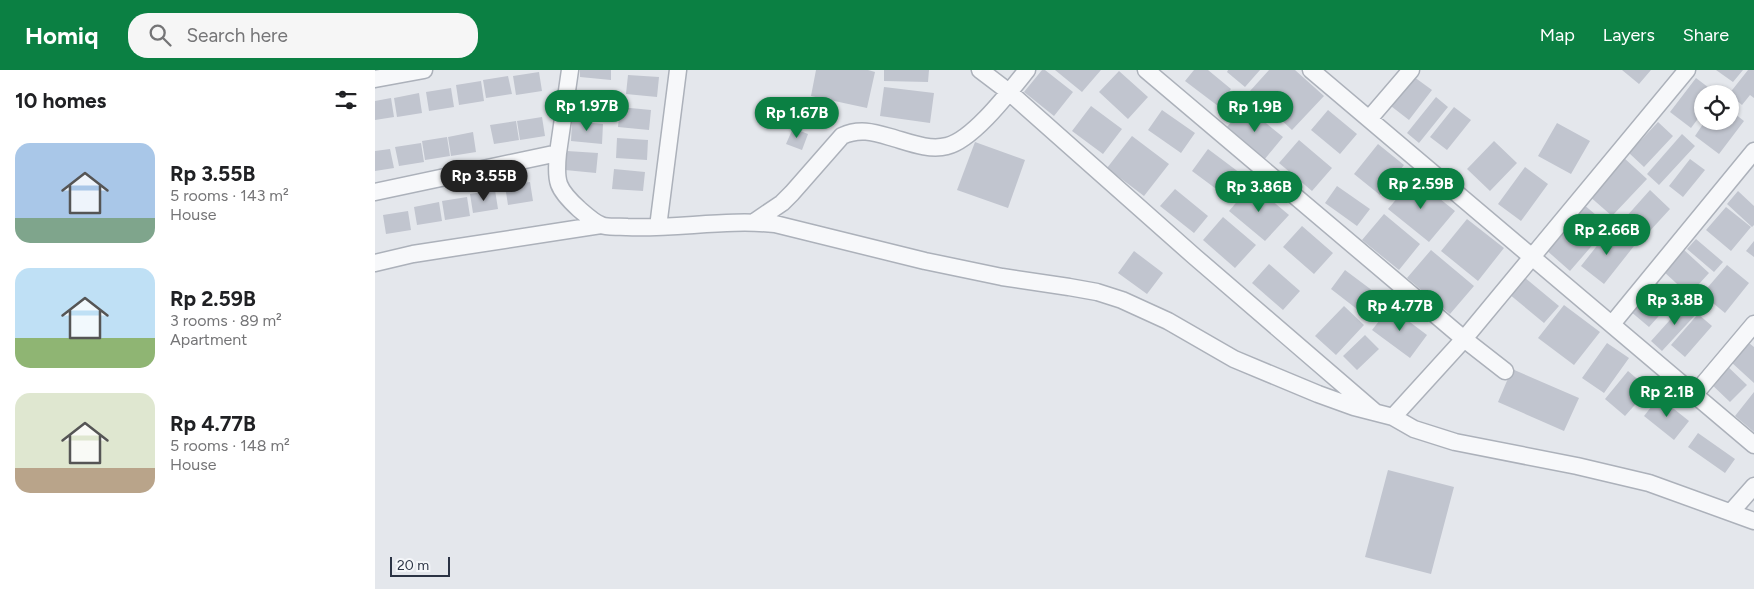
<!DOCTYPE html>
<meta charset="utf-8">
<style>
:root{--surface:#fff;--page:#f6f6f6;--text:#202124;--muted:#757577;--accent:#0b8043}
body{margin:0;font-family:Figtree,sans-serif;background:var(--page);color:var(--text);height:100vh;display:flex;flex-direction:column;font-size:19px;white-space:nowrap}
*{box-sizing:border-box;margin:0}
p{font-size:16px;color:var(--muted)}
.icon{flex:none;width:28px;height:28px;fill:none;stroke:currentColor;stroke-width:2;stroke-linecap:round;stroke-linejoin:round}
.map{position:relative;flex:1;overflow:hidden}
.side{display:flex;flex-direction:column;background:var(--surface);width:375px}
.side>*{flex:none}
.tools{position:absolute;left:1319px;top:15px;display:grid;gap:10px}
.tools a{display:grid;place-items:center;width:45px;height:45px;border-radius:50%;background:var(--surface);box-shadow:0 1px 4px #0004;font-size:25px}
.scale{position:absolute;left:15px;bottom:12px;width:60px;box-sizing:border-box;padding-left:5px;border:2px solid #2b3344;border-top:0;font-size:14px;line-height:18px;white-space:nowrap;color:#2b3344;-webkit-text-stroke:4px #f4f6f9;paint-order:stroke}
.price{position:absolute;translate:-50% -42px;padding:0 11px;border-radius:18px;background:var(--accent);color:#fff;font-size:16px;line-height:32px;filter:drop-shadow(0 1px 2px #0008)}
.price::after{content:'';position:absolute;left:50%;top:30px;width:15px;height:11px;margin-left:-8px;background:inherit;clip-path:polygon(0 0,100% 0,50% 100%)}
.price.on{background:#222;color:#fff}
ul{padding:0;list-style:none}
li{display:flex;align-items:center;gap:15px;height:125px;padding:0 15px}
li span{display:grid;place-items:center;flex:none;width:140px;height:100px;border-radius:15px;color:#555}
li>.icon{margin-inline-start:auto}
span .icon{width:60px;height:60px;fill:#fffc;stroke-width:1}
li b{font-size:21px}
h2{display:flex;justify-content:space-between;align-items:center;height:60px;padding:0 15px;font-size:21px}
header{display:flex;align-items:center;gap:30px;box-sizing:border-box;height:70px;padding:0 25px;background:var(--accent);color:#fff}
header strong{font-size:24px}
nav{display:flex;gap:28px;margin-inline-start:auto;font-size:18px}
.search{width:350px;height:45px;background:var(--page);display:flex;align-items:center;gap:12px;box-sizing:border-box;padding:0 18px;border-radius:20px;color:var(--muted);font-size:19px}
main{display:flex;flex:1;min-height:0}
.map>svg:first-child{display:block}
.building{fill:#c1c5cf}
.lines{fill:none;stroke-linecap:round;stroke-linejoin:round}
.minor-casing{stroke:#acb1ba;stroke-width:19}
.minor{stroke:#f7f8fa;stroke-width:16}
</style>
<header>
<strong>Homiq</strong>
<div class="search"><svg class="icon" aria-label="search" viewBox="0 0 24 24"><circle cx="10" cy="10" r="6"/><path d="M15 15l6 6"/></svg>Search here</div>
<nav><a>Map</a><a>Layers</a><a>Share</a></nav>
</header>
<main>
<section class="side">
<h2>10 homes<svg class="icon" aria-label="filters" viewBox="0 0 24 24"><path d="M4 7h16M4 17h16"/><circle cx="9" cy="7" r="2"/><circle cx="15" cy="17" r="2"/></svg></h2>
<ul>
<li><span style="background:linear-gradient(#a9c7e8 75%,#7fa58c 0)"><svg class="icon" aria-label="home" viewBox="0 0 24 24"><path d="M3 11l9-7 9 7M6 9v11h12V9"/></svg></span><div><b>Rp 3.55B</b><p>5 rooms · 143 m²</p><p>House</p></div></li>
<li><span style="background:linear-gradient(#bfe0f5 70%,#8fb573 0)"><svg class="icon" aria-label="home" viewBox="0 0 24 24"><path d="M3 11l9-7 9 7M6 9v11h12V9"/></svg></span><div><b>Rp 2.59B</b><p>3 rooms · 89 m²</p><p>Apartment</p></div></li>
<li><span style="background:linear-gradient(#dfe7d0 75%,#b9a48a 0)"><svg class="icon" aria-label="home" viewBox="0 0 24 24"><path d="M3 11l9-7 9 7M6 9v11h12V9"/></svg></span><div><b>Rp 4.77B</b><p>5 rooms · 148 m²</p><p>House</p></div></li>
</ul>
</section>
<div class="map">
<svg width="1379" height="519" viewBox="0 0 1379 519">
<rect width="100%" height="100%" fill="#e4e7ec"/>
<path class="building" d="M205,0H236V10L205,7Z
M441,0H493L500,2L492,38L436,26Z
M509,0H554L553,12L509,11Z
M667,0H670L698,22L679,46L649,22Z
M680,0H726L707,22Z
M819,0H833L856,19L843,36L810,11Z
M853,0H885L870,17L852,2Z
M894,0H920L949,26L917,60L875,21Z
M1247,0H1276L1264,14Z
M1341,0H1368L1358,12Z
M1373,0H1379V28L1375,25L1367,35L1354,24Z
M744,1L773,27L753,49L724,22Z
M164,2L167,21L141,25L138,6Z
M1035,4L1057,20L1034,50L1012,33Z
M253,5L284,7L282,27L251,24Z
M133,6L137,24L111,28L108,10Z
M1321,8L1342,24H1328V42L1316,58L1295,42Z
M106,11L109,31L84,35L81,15Z
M509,17L559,23L555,53L505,46Z
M76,18L79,37L54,41L51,22Z
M201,21L233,23L231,43L200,40Z
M44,23L47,43L22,47L19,28Z
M1061,27L1073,37L1044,73L1032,63Z
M16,28L19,47L0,50V31Z
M716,36L747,59L728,84L697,61Z
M870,36L908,67L889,90L851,58Z
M245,37L276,40L274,60L243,57Z
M1079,37L1096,50L1072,80L1055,67Z
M787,40L820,63L806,83L773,60Z
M953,40L982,64L965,84L936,60Z
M1355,40L1369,51L1344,84L1320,66L1330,51H1355Z
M167,47L170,66L145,70L142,51Z
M141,51L144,70L119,74L115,55Z
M197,51L228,54L227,74L196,71Z
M1283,52L1298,66L1269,97L1254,83Z
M1182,53L1215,71L1196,104L1163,86Z
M418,58L433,64L427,80L411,74Z
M98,62L101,82L76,86L73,67Z
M1307,64L1320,76L1284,115L1272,104Z
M757,66L794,94L769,126L732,98Z
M72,67L75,86L50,90L47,71Z
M242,68L273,70L272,90L241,88Z
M924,70L957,98L937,121L904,93Z
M1119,71L1142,93L1115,121L1092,99Z
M600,72L650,90L633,138L582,120Z
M46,73L49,92L24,96L20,77Z
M1003,74L1029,95L1005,125L979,104Z
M15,79L19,98L0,101V81Z
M833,79L865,103L848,124L817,101Z
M192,81L223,83L221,103L190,100Z
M1248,87L1272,109L1237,146L1213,125Z
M1315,89L1330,100L1308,127L1294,116Z
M1150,97L1173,114L1146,151L1123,134Z
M239,99L270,102L268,121L237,119Z
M1039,108L1080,141L1054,172L1013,139Z
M155,112L158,131L133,135L130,116Z
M877,114L914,145L890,171L854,141Z
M962,116L995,139L982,156L950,133Z
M800,119L833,146L819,163L785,136Z
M120,120L123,139L98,143L95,124Z
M1275,120L1295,139L1262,175L1242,157Z
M1363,121L1379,136V155L1377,157L1352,134Z
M92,127L95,146L70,150L67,131Z
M64,132L67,151L42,155L39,137Z
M1208,134L1234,156L1195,201L1169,178Z
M1351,137L1376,157L1356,181L1331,160Z
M33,141L36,160L11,164L8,145Z
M1009,144L1045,174L1024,200L987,170Z
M848,147L881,175L860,198L828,170Z
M1092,149L1129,178L1103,211L1066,181Z
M927,156L958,183L939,204L908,177Z
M1236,158L1259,176L1229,214L1206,196Z
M1321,169L1348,192L1339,202L1312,179Z
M1379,171V187L1371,181Z
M1308,179L1334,203L1314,225L1287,200Z
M1056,180L1099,216L1075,244L1032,208Z
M759,181L788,203L772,224L743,203Z
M894,194L925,221L908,240L877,213Z
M1352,195L1374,213L1350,243L1327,224Z
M970,200L1002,224L987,243L956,219Z
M1149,207L1184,236L1169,253L1134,224Z
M1281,212L1300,228L1274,257L1255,241Z
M1312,231L1324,241L1287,281L1276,271Z
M1189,235L1225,262L1199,295L1163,268Z
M969,236L989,255L961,285L940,266Z
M1015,237L1052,265L1035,288L997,260Z
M1323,244L1337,256L1310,287L1296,275Z
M990,265L1004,279L982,300L968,286Z
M1232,273L1254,288L1229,323L1207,308Z
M1374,273L1379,277V313L1356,292Z
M1350,294L1372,315L1355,332L1333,311Z
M1137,299L1204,328L1189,361L1123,332Z
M1253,301L1274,319L1250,346L1230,329Z
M1379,322V362L1360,346Z
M1284,327L1314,351L1299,370L1269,346Z
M1323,363L1360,389L1350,403L1313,377Z
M1013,400L1079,417L1056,504L990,487Z"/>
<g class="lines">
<g class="minor-casing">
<path id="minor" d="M605,0L634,22L820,187L1000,342
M771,0L1089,269L1130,301
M936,0L1379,375
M0,9L49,0
M994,49L1036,0
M183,83C180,112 182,119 204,139C210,144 218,152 226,155C233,158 244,156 252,157C302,159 351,149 400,154L550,191L627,207L694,217L722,222L747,230L793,251L859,289L943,324L979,337L1018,347L1039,359L1080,372L1202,396L1274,413L1379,451
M0,122L183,83L195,0
M379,152L407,133L417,123L467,66C484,58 498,62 515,67C533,72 554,81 572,76C598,70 635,21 652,0
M283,157L303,0
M0,193L38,184L226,155
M1237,254L1379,81
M1320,324L1379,254
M1018,347L1089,269L1312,0
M1356,442L1379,416"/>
</g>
<use href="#minor" class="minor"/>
</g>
</svg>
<div class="tools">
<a><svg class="icon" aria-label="locate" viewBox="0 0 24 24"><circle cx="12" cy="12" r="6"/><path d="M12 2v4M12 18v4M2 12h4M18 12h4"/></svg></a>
</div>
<div class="scale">20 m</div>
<b class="price" style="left:212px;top:62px">Rp 1.97B</b>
<b class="price" style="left:880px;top:63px">Rp 1.9B</b>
<b class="price" style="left:422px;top:69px">Rp 1.67B</b>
<b class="price on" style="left:109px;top:132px">Rp 3.55B</b>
<b class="price" style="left:1046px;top:140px">Rp 2.59B</b>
<b class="price" style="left:884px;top:143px">Rp 3.86B</b>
<b class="price" style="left:1232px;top:186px">Rp 2.66B</b>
<b class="price" style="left:1300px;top:256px">Rp 3.8B</b>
<b class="price" style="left:1025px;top:262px">Rp 4.77B</b>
<b class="price" style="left:1292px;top:348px">Rp 2.1B</b>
</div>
</main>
